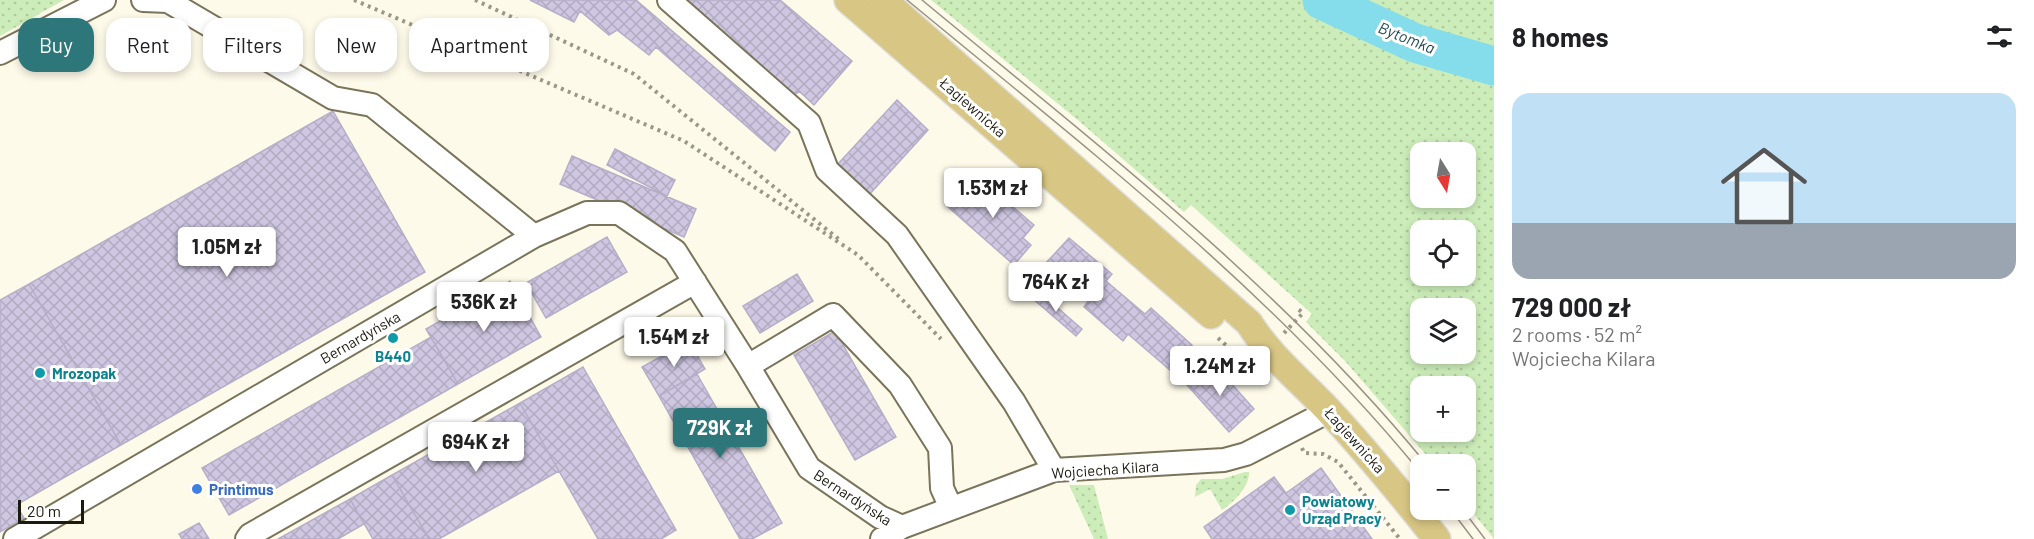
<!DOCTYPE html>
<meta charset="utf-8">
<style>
:root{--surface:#fff;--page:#f2f2f2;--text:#202124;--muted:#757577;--line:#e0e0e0;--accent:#2d777a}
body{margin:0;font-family:Barlow,sans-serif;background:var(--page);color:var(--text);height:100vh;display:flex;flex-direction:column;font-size:22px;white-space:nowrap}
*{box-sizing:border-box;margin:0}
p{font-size:20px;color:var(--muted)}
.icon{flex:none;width:33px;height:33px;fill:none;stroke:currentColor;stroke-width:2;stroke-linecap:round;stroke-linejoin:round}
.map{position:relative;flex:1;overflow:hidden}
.side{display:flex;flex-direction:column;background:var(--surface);width:540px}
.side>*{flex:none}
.hud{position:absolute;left:18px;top:18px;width:570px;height:54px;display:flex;gap:12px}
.needle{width:39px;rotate:169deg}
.fabs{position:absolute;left:1410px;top:142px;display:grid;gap:12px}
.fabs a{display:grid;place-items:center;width:66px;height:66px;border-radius:12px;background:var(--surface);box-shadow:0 3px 9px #0003;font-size:30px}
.scale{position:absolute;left:18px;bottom:15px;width:66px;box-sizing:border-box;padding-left:6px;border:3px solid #1c190f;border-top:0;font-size:16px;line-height:21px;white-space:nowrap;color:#1c190f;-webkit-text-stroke:4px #fff;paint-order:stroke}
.price{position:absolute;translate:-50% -51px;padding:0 14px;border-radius:6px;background:#fff;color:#222;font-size:20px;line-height:39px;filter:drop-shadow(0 2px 3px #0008)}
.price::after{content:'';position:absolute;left:50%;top:36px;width:18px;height:14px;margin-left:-9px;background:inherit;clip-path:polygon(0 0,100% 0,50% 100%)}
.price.current{background:var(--accent);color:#fff}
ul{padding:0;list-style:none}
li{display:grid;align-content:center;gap:12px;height:318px;padding:0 18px}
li+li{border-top:2px solid var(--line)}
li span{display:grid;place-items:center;height:186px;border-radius:18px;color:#555}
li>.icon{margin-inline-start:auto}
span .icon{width:108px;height:108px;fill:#fffc;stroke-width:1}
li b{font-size:26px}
h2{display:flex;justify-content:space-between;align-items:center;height:72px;padding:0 18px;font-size:26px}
.pill{padding:0 21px;border-radius:18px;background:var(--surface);box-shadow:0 3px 9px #0003;font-size:21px;line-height:54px}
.pill.current{background:var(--accent);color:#fff}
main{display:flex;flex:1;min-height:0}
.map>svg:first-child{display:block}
.grass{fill:url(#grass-dots);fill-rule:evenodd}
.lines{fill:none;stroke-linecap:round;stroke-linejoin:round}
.river{stroke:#85ddeb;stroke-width:39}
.building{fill:url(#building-cross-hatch);stroke:#b6aec8;stroke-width:1.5}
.minor-casing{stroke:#7a745b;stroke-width:26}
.major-casing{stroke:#dfdfdd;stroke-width:30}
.path{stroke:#9b9789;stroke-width:4;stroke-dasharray:3 4.5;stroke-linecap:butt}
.minor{stroke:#fff;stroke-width:22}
.major{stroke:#d8c684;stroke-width:27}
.tram{stroke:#989486;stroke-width:1.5}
.culture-dot{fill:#0f9aa8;stroke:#fff;stroke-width:2}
.shop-dot{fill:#3f7fe0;stroke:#fff;stroke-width:2}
.labels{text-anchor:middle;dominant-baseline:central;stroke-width:6;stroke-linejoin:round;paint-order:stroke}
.street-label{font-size:15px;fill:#1c190f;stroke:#fff}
.culture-label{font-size:15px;font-weight:bold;fill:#0d838f;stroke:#fff;text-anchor:start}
.shop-label{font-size:15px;font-weight:bold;fill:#366cbe;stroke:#fff;text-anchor:start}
.water-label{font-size:16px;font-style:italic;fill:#214a50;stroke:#fff}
</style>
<main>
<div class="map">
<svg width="1494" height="539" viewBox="0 0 1494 539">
<defs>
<pattern id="grass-dots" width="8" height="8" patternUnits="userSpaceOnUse" patternTransform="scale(1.5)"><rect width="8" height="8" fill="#ccedb9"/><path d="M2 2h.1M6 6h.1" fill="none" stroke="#afcb9e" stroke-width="1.8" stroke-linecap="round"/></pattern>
<pattern id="building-cross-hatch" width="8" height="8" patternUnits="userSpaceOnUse" patternTransform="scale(1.5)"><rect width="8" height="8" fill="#cfc7e2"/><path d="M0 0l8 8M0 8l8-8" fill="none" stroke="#b1aac1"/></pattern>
</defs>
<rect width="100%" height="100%" fill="#fefae9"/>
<path class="grass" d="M0,0H64L0,36Z
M931,0H1494V539L1466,504V465H1435L1345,361L1306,322L1312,314L1191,205L1184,212L1079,121ZM1420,153H1466V198H1420ZM1420,231H1466V276H1420ZM1420,309H1466V354H1420ZM1420,387H1466V432H1420Z
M1245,472H1249C1250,486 1233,503 1222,510L1210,489L1195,497L1196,485L1201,479H1222Z
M1069,485H1094L1108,539H1094Z"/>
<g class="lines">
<path class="river" d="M1322,0L1415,43L1494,66"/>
</g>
<path class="building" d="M530,0H636L790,132L775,151L656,47L649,55L617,30L609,35L580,11L574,22Z
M685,0H780L852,61L814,105L799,91L795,95Z
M897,100L928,130L869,195L837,165Z
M333,111L425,272L121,445L29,284Z
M615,149L675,180L667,196L607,165Z
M572,156L696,209L684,237L560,184Z
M976,175L1034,225L1023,238L1031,245L1014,265L948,207Z
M607,237L627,272L546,318L526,283Z
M1069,238L1112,274L1106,281L1145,314L1151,308L1192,345L1171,371L1128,334L1123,341L1084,307L1089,300L1046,263Z
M797,274L813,301L760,333L743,306Z
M510,281L541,337L458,384L426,329Z
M29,284L121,445L16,505L24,518L0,532V300Z
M1036,289L1082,329L1076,336L1031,297Z
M835,331L896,437L855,460L794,355Z
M431,337L458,384L229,515L202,468Z
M689,341L705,369L659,396L642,367Z
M1212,362L1254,409L1229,432L1187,385Z
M583,367L676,530L661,539H598L520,403Z
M697,374L782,523L752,539H740L659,396Z
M520,403L559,471L439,539H429L392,475Z
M1321,468L1372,539H1212L1204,527L1274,477L1286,493Z
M392,475L429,539H373L350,499Z
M350,499L364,524L338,539H278Z
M199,523L209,539H182L179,534Z"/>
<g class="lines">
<g class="minor-casing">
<path id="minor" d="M143,0L168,1L333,98L372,105L534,236
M669,0L809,123L827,170L897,235L1014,402L1054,470
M0,53L104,0
M748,366L833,315L900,385L940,448L942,488L951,508
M15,539L534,236L587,213H619L675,251L748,366L809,468L880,517L902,527
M247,539L250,535L695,282
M882,539L902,527L1054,470L1224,460L1246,454L1329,411"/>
</g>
<g class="major-casing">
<path id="major" d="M848,0L1211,315
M883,0L1249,323C1271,358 1301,381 1329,411C1367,452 1402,495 1437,539"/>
</g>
<path class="path" d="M354,0L684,141L858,255L941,339
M475,0L634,74L841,241
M1284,333L1303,313L1298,309
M1218,338L1246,363
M1302,448L1304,453L1323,454L1338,462L1400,539"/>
<use href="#minor" class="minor"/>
<use href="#major" class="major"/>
<path class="tram" d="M907,0C1086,148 1272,291 1420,472
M922,0C1098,146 1282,287 1427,465
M1451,510L1473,539
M1463,510L1485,539"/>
</g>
<g class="culture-dot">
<circle cx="393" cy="338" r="6"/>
<circle cx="40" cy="373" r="6"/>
<circle cx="1290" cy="510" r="6"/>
</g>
<circle class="shop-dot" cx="197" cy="489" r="6"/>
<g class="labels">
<g class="street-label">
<text transform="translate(973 107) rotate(41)">Łagiewnicka</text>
<text transform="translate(360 337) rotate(-30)">Bernardyńska</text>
<text transform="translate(1355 440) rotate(48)">Łagiewnicka</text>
<text transform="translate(1105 469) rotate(-4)">Wojciecha Kilara</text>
<text transform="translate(853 497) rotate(33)">Bernardyńska</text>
</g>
<g class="culture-label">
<text x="393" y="356" text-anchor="middle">B440</text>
<text x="52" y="373">Mrozopak</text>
<text x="1302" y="501">Powiatowy<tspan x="1302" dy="17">Urząd Pracy</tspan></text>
</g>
<g class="shop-label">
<text x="209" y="489">Printimus</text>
</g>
<g class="water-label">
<text transform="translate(1407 37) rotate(22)">Bytomka</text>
</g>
</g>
</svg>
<div class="fabs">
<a><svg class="needle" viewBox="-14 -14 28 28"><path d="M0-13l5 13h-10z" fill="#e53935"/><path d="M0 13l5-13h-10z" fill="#757577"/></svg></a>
<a><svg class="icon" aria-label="locate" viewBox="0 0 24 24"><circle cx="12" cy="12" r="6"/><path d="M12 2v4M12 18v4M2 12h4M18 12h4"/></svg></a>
<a><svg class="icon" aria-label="layers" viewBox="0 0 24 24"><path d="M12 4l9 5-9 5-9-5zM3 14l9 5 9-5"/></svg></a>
<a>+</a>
<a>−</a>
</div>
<div class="scale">20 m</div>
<b class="price" style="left:993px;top:219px">1.53M zł</b>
<b class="price" style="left:227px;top:278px">1.05M zł</b>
<b class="price" style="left:1056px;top:313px">764K zł</b>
<b class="price" style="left:484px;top:333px">536K zł</b>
<b class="price" style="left:674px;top:368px">1.54M zł</b>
<b class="price" style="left:1220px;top:397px">1.24M zł</b>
<b class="price current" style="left:720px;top:459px">729K zł</b>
<b class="price" style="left:476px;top:473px">694K zł</b>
<div class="hud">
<a class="pill current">Buy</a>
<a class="pill">Rent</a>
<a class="pill">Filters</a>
<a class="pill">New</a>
<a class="pill">Apartment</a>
</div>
</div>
<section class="side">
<h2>8 homes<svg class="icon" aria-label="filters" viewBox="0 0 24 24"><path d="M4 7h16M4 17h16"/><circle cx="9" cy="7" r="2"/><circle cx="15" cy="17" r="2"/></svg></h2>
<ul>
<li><span style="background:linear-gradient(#bfe0f5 70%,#9aa5b1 0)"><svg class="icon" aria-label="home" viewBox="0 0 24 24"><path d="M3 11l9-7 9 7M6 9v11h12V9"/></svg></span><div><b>729 000 zł</b><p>2 rooms · 52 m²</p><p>Wojciecha Kilara</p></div></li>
</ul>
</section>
</main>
